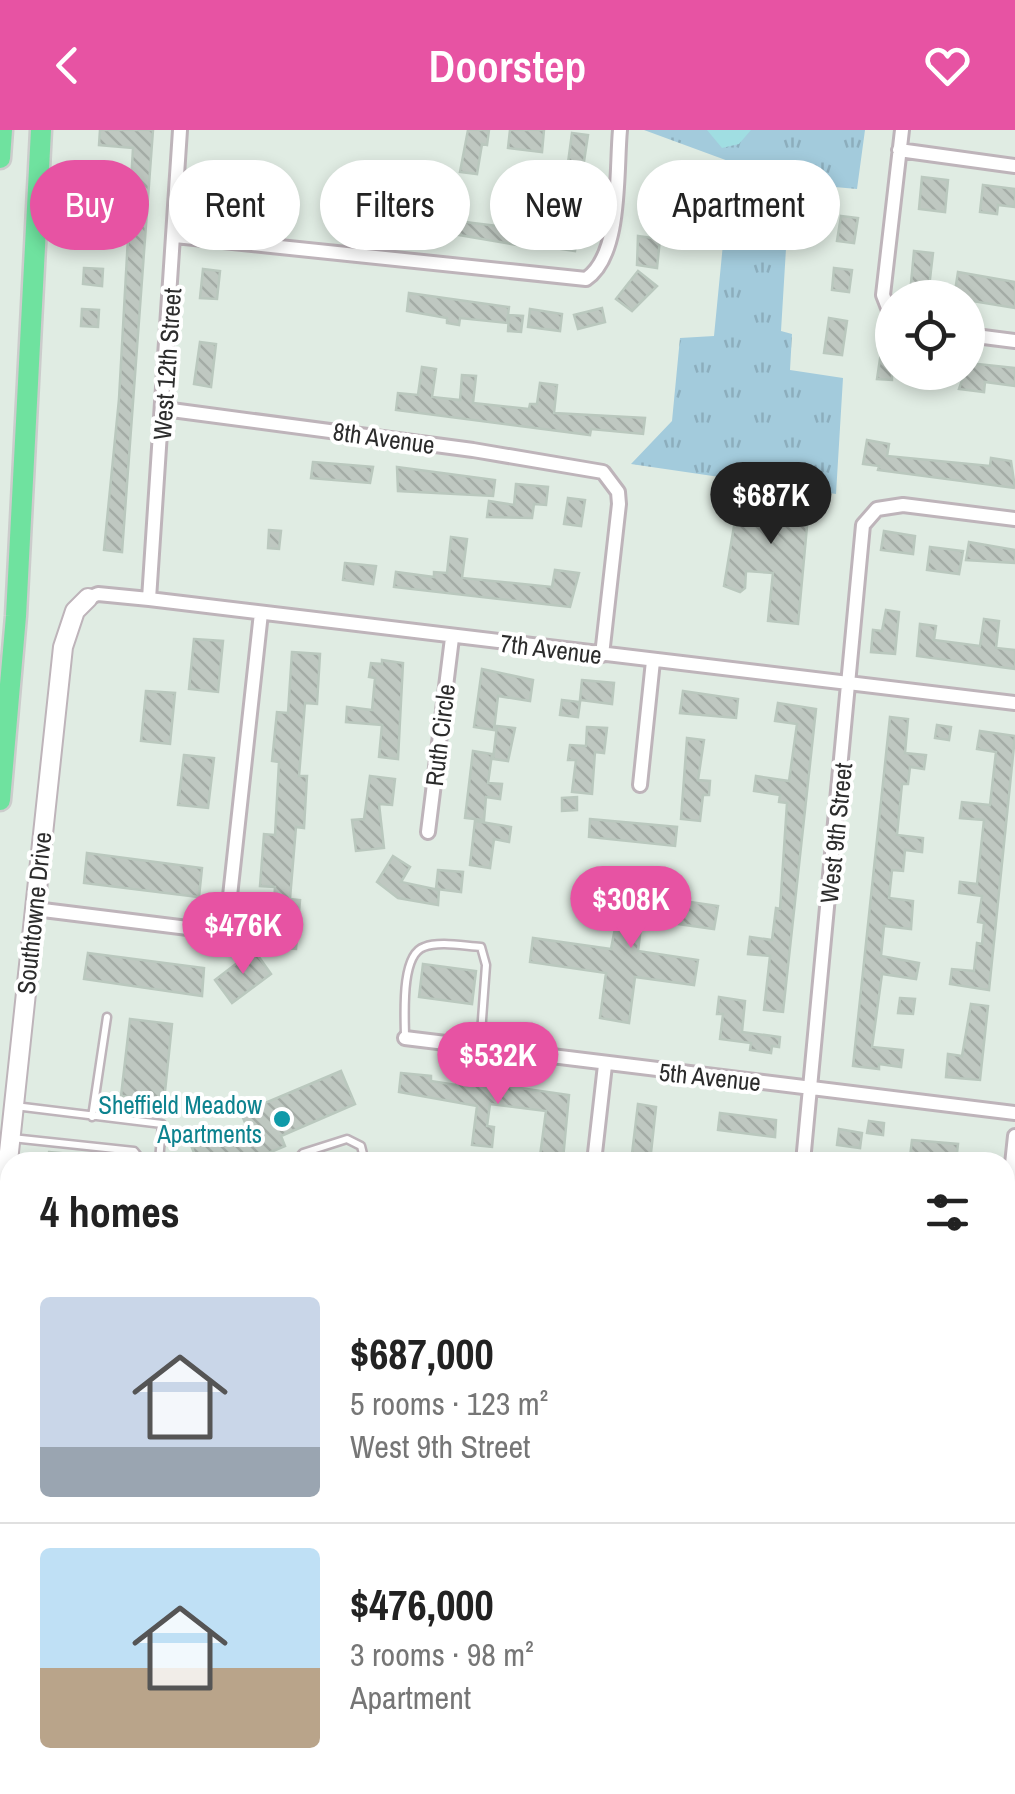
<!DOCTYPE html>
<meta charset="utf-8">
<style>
:root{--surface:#fff;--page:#f6f6f6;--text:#222;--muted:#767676;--line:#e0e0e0;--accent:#e753a3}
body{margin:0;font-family:"Archivo Narrow",sans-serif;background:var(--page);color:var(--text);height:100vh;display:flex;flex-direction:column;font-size:38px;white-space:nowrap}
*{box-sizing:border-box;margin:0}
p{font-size:32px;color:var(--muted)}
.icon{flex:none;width:55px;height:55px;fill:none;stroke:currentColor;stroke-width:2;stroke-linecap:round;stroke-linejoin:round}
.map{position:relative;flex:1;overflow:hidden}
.sheet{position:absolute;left:0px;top:1022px;width:1015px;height:642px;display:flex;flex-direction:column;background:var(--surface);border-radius:30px 30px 0 0;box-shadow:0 5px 15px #0003}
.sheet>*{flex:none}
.guide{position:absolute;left:30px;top:30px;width:955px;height:90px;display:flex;gap:20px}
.buttons{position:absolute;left:875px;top:150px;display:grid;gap:20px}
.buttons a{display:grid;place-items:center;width:110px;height:110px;border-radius:50%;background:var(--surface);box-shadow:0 5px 15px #0003;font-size:50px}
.price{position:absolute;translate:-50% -85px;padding:0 22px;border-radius:35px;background:var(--accent);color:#fff;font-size:32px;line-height:65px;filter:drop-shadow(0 2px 5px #0008)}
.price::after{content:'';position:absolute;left:50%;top:60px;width:30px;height:22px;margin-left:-15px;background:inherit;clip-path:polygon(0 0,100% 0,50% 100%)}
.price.current{background:#222;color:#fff}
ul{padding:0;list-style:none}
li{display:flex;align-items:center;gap:30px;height:250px;padding:0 40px}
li+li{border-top:2px solid var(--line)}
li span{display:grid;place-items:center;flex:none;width:280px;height:200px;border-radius:10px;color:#555}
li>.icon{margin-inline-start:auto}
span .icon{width:120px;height:120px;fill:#fffc;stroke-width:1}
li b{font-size:42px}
h2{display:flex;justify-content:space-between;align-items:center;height:120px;padding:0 40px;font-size:42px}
.tag{padding:0 35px;border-radius:45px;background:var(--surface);box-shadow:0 5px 15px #0003;font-size:35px;line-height:90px}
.tag.current{background:var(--accent);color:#fff}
header{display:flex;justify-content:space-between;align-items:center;height:130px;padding:0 40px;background:var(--accent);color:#fff;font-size:45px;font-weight:600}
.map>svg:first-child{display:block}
.park{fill:url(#park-tufts)}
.pitch{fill:#a0dee2}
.building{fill:url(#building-back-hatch);stroke:#bac8be;stroke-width:2.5}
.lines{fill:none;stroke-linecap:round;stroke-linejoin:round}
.lane-casing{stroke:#beb4ba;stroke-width:11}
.street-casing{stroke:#beb4ba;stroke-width:18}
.secondary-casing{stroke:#beb4ba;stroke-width:22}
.primary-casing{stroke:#ccc;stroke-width:25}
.lane{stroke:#fff;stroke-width:6}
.street{stroke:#fff;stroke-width:12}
.secondary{stroke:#fff;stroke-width:18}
.primary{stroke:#6fe29f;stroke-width:20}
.culture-dot{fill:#0f9aa8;stroke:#fff;stroke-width:4}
.labels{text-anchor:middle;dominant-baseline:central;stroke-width:8;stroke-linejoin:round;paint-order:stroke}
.street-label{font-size:25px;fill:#2c2c2c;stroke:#fff}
.culture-label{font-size:25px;fill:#0d838f;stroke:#fff;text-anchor:end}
</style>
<header><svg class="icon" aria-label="back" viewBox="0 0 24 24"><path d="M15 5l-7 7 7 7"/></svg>Doorstep<svg class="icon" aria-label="heart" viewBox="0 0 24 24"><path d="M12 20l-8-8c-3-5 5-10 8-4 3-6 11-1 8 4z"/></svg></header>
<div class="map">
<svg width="1015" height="1664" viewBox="0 0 1015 1664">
<defs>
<pattern id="park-tufts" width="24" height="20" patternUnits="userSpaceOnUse" patternTransform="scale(2.5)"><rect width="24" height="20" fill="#a3cbdc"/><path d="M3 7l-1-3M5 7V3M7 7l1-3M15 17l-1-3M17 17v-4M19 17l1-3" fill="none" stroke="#8caebd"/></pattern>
<pattern id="building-back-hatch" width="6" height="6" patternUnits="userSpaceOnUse" patternTransform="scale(2.5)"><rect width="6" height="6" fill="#bfc8c1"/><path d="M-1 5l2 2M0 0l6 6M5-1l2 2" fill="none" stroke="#a4aca6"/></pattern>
</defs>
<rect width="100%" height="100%" fill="#e0ece3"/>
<path class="park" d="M644,0H865L857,59L790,53L781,201L792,204L790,240L843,248L836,364L631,334L672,291L680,208L714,206L731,32Z"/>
<path class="pitch" d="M707,0H751L739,14L722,18Z"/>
<path class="building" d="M100,0H153L122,422L104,420L119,269L133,18L99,15Z
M468,0H489L487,15L482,14L477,44L460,42Z
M510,0H544L542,22L508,18Z
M572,3L588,5L580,58L565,55Z
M922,47L948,50L945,82L919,79Z
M211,48L227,50L223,78L207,75Z
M983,55L1015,59V77L998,75L997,84L980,82Z
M676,58L692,60L690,73L674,71Z
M643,60L660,62L657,88L640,86Z
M416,86L530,100L529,117L447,103L446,107L414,103Z
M841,86L858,88L854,113L837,111Z
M564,101L578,103L575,121L561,119Z
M638,106L660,109L657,138L637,135Z
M914,121L933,123L928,166L910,164Z
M84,138L103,139L102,156L83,154Z
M834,138L852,140L849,162L832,160Z
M203,139L220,141L217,169L200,168Z
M638,141L657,156L632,181L616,169Z
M958,142L1015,152V178L954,168Z
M409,163L509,177L507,193L460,188L459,195L447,193V188L407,181Z
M602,178L605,192L578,199L574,185Z
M82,179L99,180L98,197L81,196Z
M530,179L562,184L560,201L528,197Z
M509,185L523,186L521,202L508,201Z
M829,188L847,191L842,225L824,223Z
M200,212L216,214L211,257L194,254Z
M881,222L892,223V250L877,249Z
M968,233L1015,238V256L985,252L984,262L959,259Z
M422,237L436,239L432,267L460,270L462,245L476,246L473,273L529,279L530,274H537L540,253L557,255L554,283L645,288L643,304L591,299L590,305L396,280L398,263L418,265Z
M867,310L889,314L887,326L990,336L991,328L1011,331L1015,358L878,340L879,336L863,334Z
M313,332L373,337L370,353L311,348Z
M397,337L495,350L493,366L398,361Z
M516,354L548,357L546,375L534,374L532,388L487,387L489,371L514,375Z
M742,356L810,364L798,494L768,491L773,443L746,441L745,458L740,462L724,456L734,396H739Z
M568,368L585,370L581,396L564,394Z
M269,400L281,401L279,419L268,418Z
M884,401L915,406L913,424L881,420Z
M451,407L467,409L462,448L552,457L555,440L579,443L570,477L394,457L396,442L434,447V442L447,443Z
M969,412L1015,420V433L966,430Z
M930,417L963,421L959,444L927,440Z
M345,433L376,436L373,454L343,450Z
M886,480L899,482L895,524L871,522L873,500L882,501Z
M984,489L999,491L996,518L1015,520V539L917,526L920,494L936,496L934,510L980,516Z
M194,509L223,511L218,562L189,559Z
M292,522L320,524L317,574L305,573L299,646H307L304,698L296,697L290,769L300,770L296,819L271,817L275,757L260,756L264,704L275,705L279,632L272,631L277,582L288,583Z
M382,530L403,533L398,629L379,627L382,595L346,592L347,577L372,580L375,548L369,547L371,533L382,534Z
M482,539L533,550L530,571L498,566L494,600L474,597Z
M582,550L614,553L612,574L580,570Z
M146,561L175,563L170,614L141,611Z
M683,561L738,569L736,588L680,583Z
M562,570L580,572L578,587L560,585Z
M778,573L816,579L783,882L764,880L770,826L748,824L750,807L772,810L776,778L780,779L787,673L779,672L780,665L754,661L756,646L789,651L797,594L775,591Z
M890,587L908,589L905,623L926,625L924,639L910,637L908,654H902L897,705L923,708L922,722L905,720L903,741L892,740L889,768L913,771L911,799L884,796L881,826L919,833L916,849L882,844L872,917L903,920L901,937L879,934V939L853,936Z
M937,595L951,597L949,610L935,608Z
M497,596L515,598L508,631L493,629Z
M587,597L607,598L604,623L595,622L592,664L572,662L576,630H568L570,615L586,616Z
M980,601L1015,606L989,860L950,854L952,839L974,841L977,813L982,814L984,793L978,792L982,766L959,763L960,752L977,754L984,690L960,688L962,672L990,675L996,622L977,619Z
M687,608L704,610L698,650L710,651L709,665H703L700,691L681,689Z
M473,621L492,624L488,653L502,654L500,669L486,667L484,690L465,688Z
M184,625L214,628L208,678L178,675Z
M370,646L395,649L392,675L379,674L384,718L356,721L352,690L364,689Z
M577,667V680L562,681V668Z
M590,689L677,697L675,716L589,707Z
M475,691L511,697L509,712L494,709L490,738L470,735Z
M87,723L202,738L199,767L84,753Z
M393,726L410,737L401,752L439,760L438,775L398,768L377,752Z
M438,740L463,742L461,762L436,759Z
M622,762L718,776L714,799L642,789L638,821L698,830L694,855L635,847L629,893L600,888L606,843L530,832L533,808L611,819Z
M254,820L271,844L232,873L215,850Z
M88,823L204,838L202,866L84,849Z
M423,834L476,841L472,874L419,867Z
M719,867L745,871L742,902L780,907L779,917L772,916L771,923L750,920L751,913L720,909L723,884H717Z
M900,868L915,869L913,884L898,883Z
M971,874L988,876L980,950L946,947L948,924L962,926Z
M130,889L172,894L164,971L121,966Z
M341,941L355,974L281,1006L285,1016L247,1032H198L192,1018L246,995L241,983Z
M401,943L431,946V951L456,955L457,949L569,965L563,1029L540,1026L546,981L490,974L487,996L494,997L492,1017L472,1015L477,976L399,962Z
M638,974L656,977L650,1032H631Z
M720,983L776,990L775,1007L718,1000Z
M869,991L884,993L883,1005L867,1003Z
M839,999L862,1003L860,1018L837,1015Z
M912,1010L958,1014L956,1032L910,1027Z
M49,1022L81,1025V1032H47Z"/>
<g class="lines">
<g class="lane-casing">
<path id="lane" d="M405,908C405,888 400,825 424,817C439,811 464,816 481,817L486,835L480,917
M15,976L162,994L159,1032
M92,987L107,887
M12,1008L134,1021L143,1032
M295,1032L303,1023L347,1009L361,1016L365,1032
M0,1275L10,1276
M0,1366H10
M0,1483L10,1479
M117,1664L118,1655"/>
</g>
<g class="street-casing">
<path id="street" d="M899,20L1015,36
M175,106L586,149C622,125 616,42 620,0
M892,188L883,165L902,0
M968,205L1015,211
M164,279L473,320L603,342L618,362L619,374L602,525
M88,468L98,464L149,469L1015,573
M149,469L180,0
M640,655L653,531
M428,702L452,508
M35,779L196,799C216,797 224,785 230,766L261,483
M405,908L1015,983
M594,1032L605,935
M803,1032L863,395L877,379L903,375L1015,389
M1005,1100L1015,1006
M1005,1228L1015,1229
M1005,1500L1015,1501
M526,1664L527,1655
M734,1664L735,1655
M944,1664L945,1655"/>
</g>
<g class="secondary-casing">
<path id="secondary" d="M0,1106L63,517L75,481L88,468
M0,1493L10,1521
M22,1664L23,1655"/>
</g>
<g class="primary-casing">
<path id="primary" d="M0,28L2,0
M0,670L16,486L41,0"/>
</g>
<use href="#lane" class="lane"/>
<use href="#street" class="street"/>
<use href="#secondary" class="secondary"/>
<use href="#primary" class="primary"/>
</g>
<circle class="culture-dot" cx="282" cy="989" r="10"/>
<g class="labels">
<g class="street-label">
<text transform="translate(167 234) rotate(-86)">West 12th Street</text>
<text transform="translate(384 308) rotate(8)">8th Avenue</text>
<text transform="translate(551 519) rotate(7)">7th Avenue</text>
<text transform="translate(440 605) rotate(-83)">Ruth Circle</text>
<text transform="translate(836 703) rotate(-84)">West 9th Street</text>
<text transform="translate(34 783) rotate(-84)">Southtowne Drive</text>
<text transform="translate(710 947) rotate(6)">5th Avenue</text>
</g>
<g class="culture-label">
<text x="262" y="975">Sheffield Meadow<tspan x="262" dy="29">Apartments</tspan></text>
</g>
</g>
</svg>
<div class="buttons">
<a><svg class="icon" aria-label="locate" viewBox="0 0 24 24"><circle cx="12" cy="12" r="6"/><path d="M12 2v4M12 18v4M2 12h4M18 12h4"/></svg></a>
</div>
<b class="price current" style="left:771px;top:417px">$687K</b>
<b class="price" style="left:631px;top:821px">$308K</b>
<b class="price" style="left:243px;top:847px">$476K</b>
<b class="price" style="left:498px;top:977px">$532K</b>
<div class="guide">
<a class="tag current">Buy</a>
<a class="tag">Rent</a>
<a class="tag">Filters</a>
<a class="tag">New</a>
<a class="tag">Apartment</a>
</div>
<section class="sheet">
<h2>4 homes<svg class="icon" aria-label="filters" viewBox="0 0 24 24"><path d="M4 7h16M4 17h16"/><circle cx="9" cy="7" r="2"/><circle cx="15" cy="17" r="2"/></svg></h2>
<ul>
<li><span style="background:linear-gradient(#c9d6e8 75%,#9aa5b1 0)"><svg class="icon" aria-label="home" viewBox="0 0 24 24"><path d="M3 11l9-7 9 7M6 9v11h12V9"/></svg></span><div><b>$687,000</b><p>5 rooms · 123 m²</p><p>West 9th Street</p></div></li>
<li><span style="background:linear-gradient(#bfe0f5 60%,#b9a48a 0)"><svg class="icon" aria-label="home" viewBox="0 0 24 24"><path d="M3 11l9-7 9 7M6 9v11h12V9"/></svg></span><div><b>$476,000</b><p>3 rooms · 98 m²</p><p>Apartment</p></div></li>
</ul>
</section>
</div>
